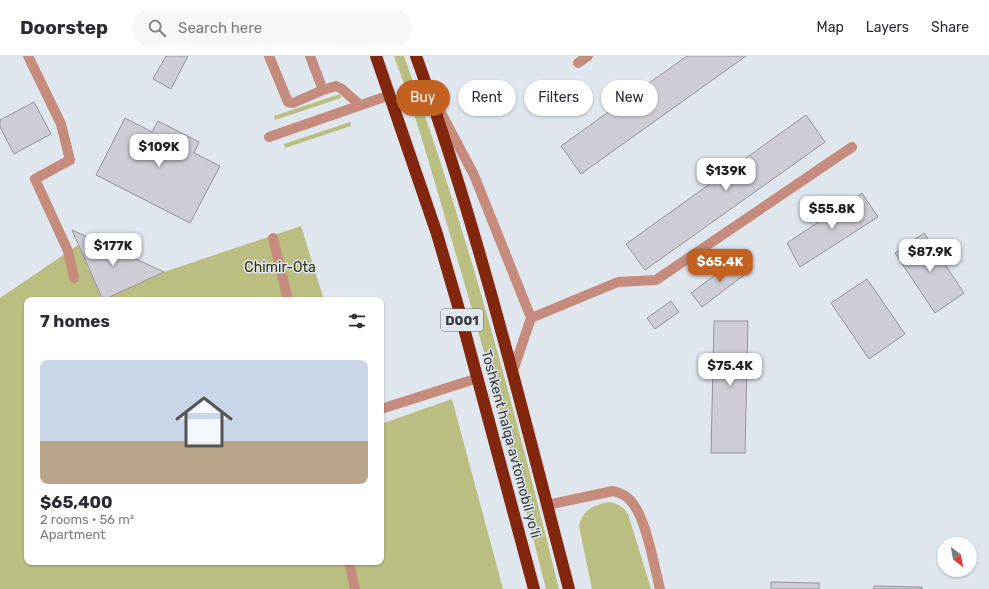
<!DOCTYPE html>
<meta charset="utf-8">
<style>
:root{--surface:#fff;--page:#f7f7f7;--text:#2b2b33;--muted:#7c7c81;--line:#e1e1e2;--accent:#c26120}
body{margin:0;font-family:Rubik,sans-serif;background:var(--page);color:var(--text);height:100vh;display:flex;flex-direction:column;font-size:15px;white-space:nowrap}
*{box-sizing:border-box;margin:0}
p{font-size:13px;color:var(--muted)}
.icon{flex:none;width:22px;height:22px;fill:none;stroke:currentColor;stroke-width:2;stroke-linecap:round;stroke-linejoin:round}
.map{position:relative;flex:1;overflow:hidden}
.drawer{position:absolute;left:24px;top:241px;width:360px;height:268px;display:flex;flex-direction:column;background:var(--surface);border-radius:8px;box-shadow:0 1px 3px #0004}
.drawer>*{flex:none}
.hud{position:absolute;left:396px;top:24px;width:380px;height:36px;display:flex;gap:8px}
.needle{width:26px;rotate:149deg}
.fabs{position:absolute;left:937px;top:481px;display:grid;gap:8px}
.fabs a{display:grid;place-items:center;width:40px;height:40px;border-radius:50%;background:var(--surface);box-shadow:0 1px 3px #0004;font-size:20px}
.price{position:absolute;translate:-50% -34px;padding:0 9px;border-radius:8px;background:#fff;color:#222;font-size:13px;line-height:26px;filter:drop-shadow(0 1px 2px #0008)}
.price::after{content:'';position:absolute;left:50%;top:24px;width:12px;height:9px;margin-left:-6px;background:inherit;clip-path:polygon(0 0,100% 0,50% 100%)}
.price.selected{background:var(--accent);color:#fff}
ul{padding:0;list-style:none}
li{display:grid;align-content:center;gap:8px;height:212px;padding:0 16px}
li+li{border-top:1px solid var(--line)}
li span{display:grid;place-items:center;height:124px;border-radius:8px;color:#555}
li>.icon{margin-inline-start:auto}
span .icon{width:72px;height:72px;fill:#fffc;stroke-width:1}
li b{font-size:17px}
h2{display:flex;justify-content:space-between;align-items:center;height:48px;padding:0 16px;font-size:17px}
.chip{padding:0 14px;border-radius:18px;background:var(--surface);box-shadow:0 1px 3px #0004;font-size:14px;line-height:36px}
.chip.selected{background:var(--accent);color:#fff}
header{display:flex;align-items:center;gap:24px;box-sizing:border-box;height:56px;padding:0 20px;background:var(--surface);border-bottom:1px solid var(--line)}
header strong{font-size:19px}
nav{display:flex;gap:22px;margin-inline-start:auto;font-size:14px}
.search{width:280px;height:36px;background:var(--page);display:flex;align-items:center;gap:10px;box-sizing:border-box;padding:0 14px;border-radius:22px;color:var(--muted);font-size:15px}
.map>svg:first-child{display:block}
.green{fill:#babe80}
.building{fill:#ceccd5;stroke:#95929b}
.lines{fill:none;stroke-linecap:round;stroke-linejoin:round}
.minor{stroke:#c58c7d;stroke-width:10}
.highway{stroke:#83260e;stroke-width:12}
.labels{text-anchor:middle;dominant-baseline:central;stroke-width:3;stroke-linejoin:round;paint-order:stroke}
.shield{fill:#e0e6ee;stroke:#6a6e72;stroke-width:1}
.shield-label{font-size:13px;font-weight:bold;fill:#373a3d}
.park-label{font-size:14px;fill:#30310d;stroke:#e0e6ee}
.street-label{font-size:14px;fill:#373a3d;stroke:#e0e6ee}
</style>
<header>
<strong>Doorstep</strong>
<div class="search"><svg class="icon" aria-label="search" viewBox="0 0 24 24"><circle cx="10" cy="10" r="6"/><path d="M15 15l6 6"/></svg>Search here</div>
<nav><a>Map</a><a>Layers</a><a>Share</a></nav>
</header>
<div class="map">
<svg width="989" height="533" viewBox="0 0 989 533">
<rect width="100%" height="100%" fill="#e0e6ee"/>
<path class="green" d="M394,0H404C467,174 515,354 559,533H546C515,410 483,287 446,165C430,109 414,54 394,0Z
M340,38L341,42L275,64L274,60Z
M350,66L351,70L285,92L284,88Z
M301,170L324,244H27V506H381V368L452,343L503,533H0V242L78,189L103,243L164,216Z
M609,446C618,448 623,450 628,458L651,533H592L579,470C583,453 594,449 609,446Z"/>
<path class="building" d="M166,0H188L171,33L153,23Z
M687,0H746L581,118L561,90Z
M34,46L51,78L14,98L0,71V64Z
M806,59L825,86L645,214L626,188Z
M125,62L152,76L158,65L199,86L194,97L220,110L190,167L96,119Z
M862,137L878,161L800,211L787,187Z
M72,174L149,209L164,216L103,244Z
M924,177L964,237L935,257L895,197Z
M738,202L748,216L702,251L691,237Z
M867,223L905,278L869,303L831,247Z
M671,245L679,256L655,273L647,262Z
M714,265H748L745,397H711Z
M771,526L819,527V533H771Z
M874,530L922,531V533H874Z"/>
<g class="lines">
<path class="minor" d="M28,0L61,68L70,104L35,123L68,195L74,222
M269,0L288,46L293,47L323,34
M310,0L323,34L336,30L342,33L360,49
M578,7L588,0
M438,51L474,119L531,262L512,318
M269,81L390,39
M273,182L288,244
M531,262L618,226L656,224L852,91
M381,353L478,322
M547,449L613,435C619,437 624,438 629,443C646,459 654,510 660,533
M349,506L355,533"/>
<path class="highway" d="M376,0L437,178L458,250L534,533
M416,0C479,174 522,354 569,533"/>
</g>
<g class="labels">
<rect class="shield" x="441" y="253" width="42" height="22" rx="3"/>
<g class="shield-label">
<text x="462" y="264">D001</text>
</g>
<g class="park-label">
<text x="280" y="211">Chimir-Ota</text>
</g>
<g class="street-label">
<text transform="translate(511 388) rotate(75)">Toshkent halqa avtomobil yo'li</text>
</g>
</g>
</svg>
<div class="fabs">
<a><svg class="needle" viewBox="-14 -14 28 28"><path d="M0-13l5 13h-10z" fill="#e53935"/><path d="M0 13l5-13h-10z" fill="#7c7c81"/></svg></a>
</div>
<b class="price" style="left:159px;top:112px">$109K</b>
<b class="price" style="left:726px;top:136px">$139K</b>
<b class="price" style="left:832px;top:174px">$55.8K</b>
<b class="price" style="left:113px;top:211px">$177K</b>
<b class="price" style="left:930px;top:217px">$87.9K</b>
<b class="price selected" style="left:720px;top:227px">$65.4K</b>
<b class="price" style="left:730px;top:331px">$75.4K</b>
<div class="hud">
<a class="chip selected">Buy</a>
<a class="chip">Rent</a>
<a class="chip">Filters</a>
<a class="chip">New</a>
</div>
<section class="drawer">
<h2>7 homes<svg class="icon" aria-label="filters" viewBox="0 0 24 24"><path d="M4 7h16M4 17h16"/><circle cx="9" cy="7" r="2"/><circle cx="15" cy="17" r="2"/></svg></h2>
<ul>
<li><span style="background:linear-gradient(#c9d6e8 65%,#b9a48a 0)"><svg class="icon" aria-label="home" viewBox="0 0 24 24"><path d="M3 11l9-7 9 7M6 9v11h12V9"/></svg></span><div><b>$65,400</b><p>2 rooms · 56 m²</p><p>Apartment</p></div></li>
</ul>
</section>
</div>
